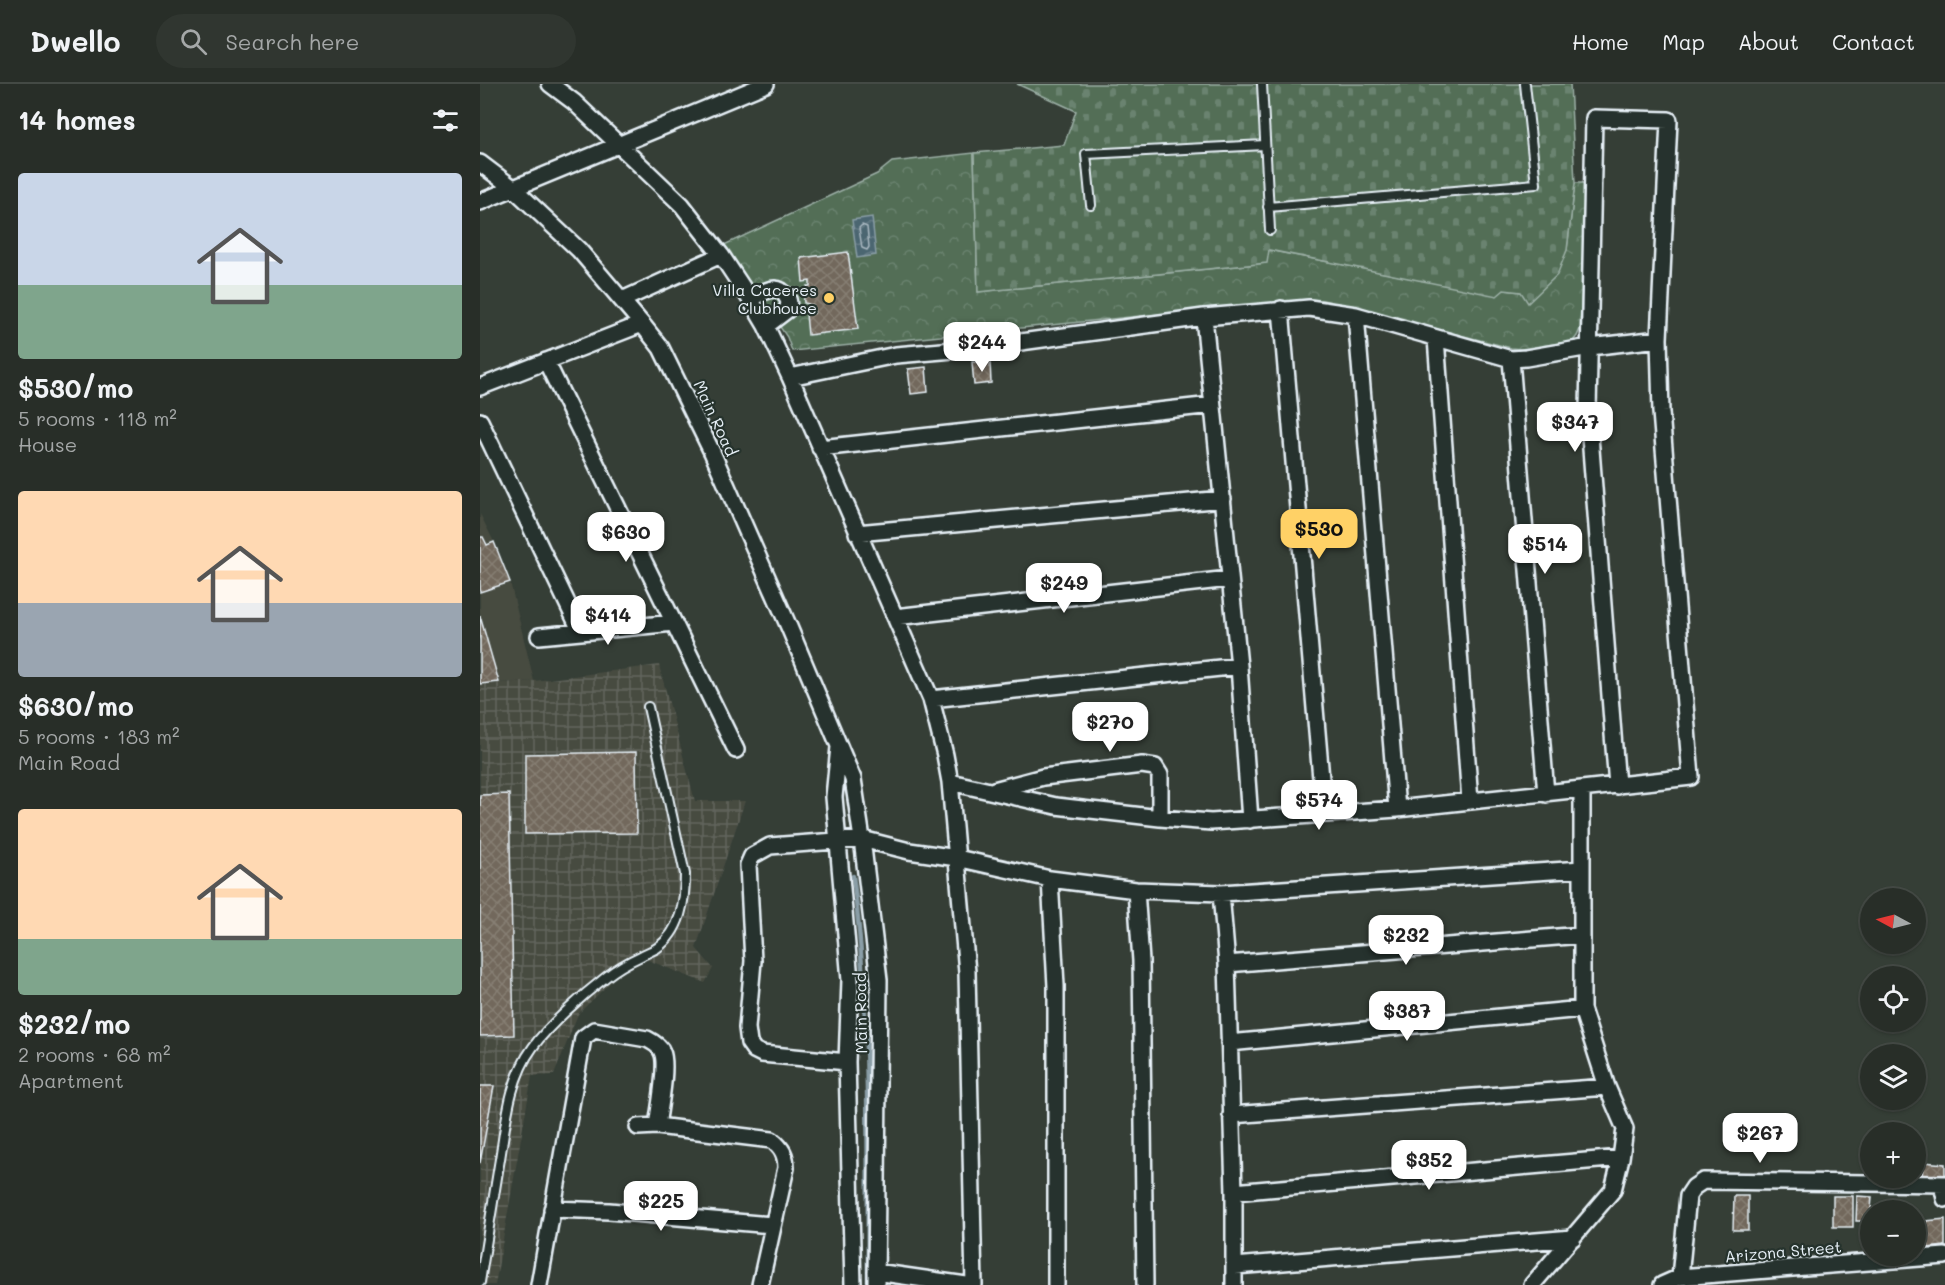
<!DOCTYPE html>
<meta charset="utf-8">
<style>
:root{--surface:#282e28;--page:#303630;--text:#f1f3f6;--muted:#a5a8a8;--line:#444a45;--accent:#ffd166}
body{margin:0;font-family:Mali,sans-serif;background:var(--page);color:var(--text);height:100vh;display:flex;flex-direction:column;font-size:22px;white-space:nowrap}
*{box-sizing:border-box;margin:0}
p{font-size:20px;color:var(--muted)}
.icon{flex:none;width:33px;height:33px;fill:none;stroke:currentColor;stroke-width:2;stroke-linecap:round;stroke-linejoin:round}
.map{position:relative;flex:1;overflow:hidden}
.side{display:flex;flex-direction:column;background:var(--surface);width:480px}
.side>*{flex:none}
.needle{width:39px;rotate:277deg}
.controls{position:absolute;left:1380px;top:804px;display:grid;gap:12px}
.controls a{display:grid;place-items:center;width:66px;height:66px;border-radius:50%;background:var(--surface);box-shadow:0 2px 4px #0004,0 0 0 2px var(--line);font-size:30px}
.price{position:absolute;translate:-50% -51px;padding:0 14px;border-radius:12px;background:#fff;color:#222;font-size:20px;line-height:39px;filter:drop-shadow(0 2px 3px #0008)}
.price::after{content:'';position:absolute;left:50%;top:36px;width:18px;height:14px;margin-left:-9px;background:inherit;clip-path:polygon(0 0,100% 0,50% 100%)}
.price.active{background:var(--accent);color:#111}
ul{padding:0;list-style:none}
li{display:grid;align-content:center;gap:12px;height:318px;padding:0 18px}
li span{display:grid;place-items:center;height:186px;border-radius:6px;color:#555}
li>.icon{margin-inline-start:auto}
span .icon{width:108px;height:108px;fill:#fffc;stroke-width:1}
li b{font-size:26px}
h2{display:flex;justify-content:space-between;align-items:center;height:72px;padding:0 18px;font-size:26px}
header{display:flex;align-items:center;gap:36px;box-sizing:border-box;height:84px;padding:0 30px;background:var(--surface);border-bottom:2px solid var(--line)}
header strong{font-size:28px}
nav{display:flex;gap:33px;margin-inline-start:auto;font-size:21px}
.search{width:420px;height:54px;background:var(--page);display:flex;align-items:center;gap:15px;box-sizing:border-box;padding:0 21px;border-radius:33px;color:var(--muted);font-size:22px}
main{display:flex;flex:1;min-height:0}
.map>svg:first-child{display:block}
.built{fill:#474b41}
.industrial{fill:url(#industrial-grid)}
.forest{fill:url(#forest-crowns);stroke:#9db0a7;stroke-width:1.5}
.cemetery{fill:url(#cemetery-stones);stroke:#9db0a7;stroke-width:1.5}
.water{fill:url(#water-waves);stroke:#8a9ea7;stroke-width:1.5}
.lines{fill:none;stroke-linecap:round;stroke-linejoin:round}
.shore{stroke:#aab9c2;stroke-width:1.5}
.stream{stroke:#8a9ea7;stroke-width:4.5}
.building{fill:url(#building-cross-hatch);stroke:#e8f1f8;stroke-width:1.5}
.service-casing{stroke:#e8f1f8;stroke-width:12}
.minor-casing{stroke:#e8f1f8;stroke-width:20}
.service{stroke:#26332d;stroke-width:8}
.minor{stroke:#26332d;stroke-width:15}
.poi-dot{fill:#ffd166;stroke:#26332d;stroke-width:2}
.labels{text-anchor:middle;dominant-baseline:central;stroke-width:4.5;stroke-linejoin:round;paint-order:stroke}
.poi-label{font-size:16px;fill:#e8f1f8;stroke:#26332d;text-anchor:end}
.street-label{font-size:16px;fill:#e8f1f8;stroke:#26332d}
</style>
<header>
<strong>Dwello</strong>
<div class="search"><svg class="icon" aria-label="search" viewBox="0 0 24 24"><circle cx="10" cy="10" r="6"/><path d="M15 15l6 6"/></svg>Search here</div>
<nav><a>Home</a><a>Map</a><a>About</a><a>Contact</a></nav>
</header>
<main>
<section class="side">
<h2>14 homes<svg class="icon" aria-label="filters" viewBox="0 0 24 24"><path d="M4 7h16M4 17h16"/><circle cx="9" cy="7" r="2"/><circle cx="15" cy="17" r="2"/></svg></h2>
<ul>
<li><span style="background:linear-gradient(#c9d6e8 60%,#7fa58c 0)"><svg class="icon" aria-label="home" viewBox="0 0 24 24"><path d="M3 11l9-7 9 7M6 9v11h12V9"/></svg></span><div><b>$530/mo</b><p>5 rooms · 118 m²</p><p>House</p></div></li>
<li><span style="background:linear-gradient(#ffd9b3 60%,#9aa5b1 0)"><svg class="icon" aria-label="home" viewBox="0 0 24 24"><path d="M3 11l9-7 9 7M6 9v11h12V9"/></svg></span><div><b>$630/mo</b><p>5 rooms · 183 m²</p><p>Main Road</p></div></li>
<li><span style="background:linear-gradient(#ffd9b3 70%,#7fa58c 0)"><svg class="icon" aria-label="home" viewBox="0 0 24 24"><path d="M3 11l9-7 9 7M6 9v11h12V9"/></svg></span><div><b>$232/mo</b><p>2 rooms · 68 m²</p><p>Apartment</p></div></li>
</ul>
</section>
<div class="map">
<svg width="1465" height="1201" viewBox="0 0 1465 1201">
<defs>
<pattern id="industrial-grid" width="8" height="8" patternUnits="userSpaceOnUse" patternTransform="scale(1.5)"><rect width="8" height="8" fill="#474b41"/><path d="M0 4h8M4 0v8" fill="none" stroke="#62655d"/></pattern>
<pattern id="forest-crowns" width="20" height="18" patternUnits="userSpaceOnUse" patternTransform="scale(1.5)"><rect width="20" height="18" fill="#526e56"/><path d="M2 6a3 3 0 1 1 6 0M12 15a3 3 0 1 1 6 0" fill="none" stroke="#6b836f"/></pattern>
<pattern id="cemetery-stones" width="16" height="16" patternUnits="userSpaceOnUse" patternTransform="scale(1.5)"><rect width="16" height="16" fill="#526e56"/><path d="M2 7V4a2 2 0 0 1 4 0v3zM10 15v-3a2 2 0 0 1 4 0v3z" fill="#6b836f"/></pattern>
<pattern id="water-waves" width="16" height="10" patternUnits="userSpaceOnUse" patternTransform="scale(1.5)"><rect width="16" height="10" fill="#4c6671"/><path d="M0 5q4-4 8 0t8 0" fill="none" stroke="#667c86"/></pattern>
<pattern id="building-cross-hatch" width="8" height="8" patternUnits="userSpaceOnUse" patternTransform="scale(1.5)"><rect width="8" height="8" fill="#72685b"/><path d="M0 0l8 8M0 8l8-8" fill="none" stroke="#867e73"/></pattern>
</defs>
<rect width="100%" height="100%" fill="#353e36"/>
<filter id="ink" filterUnits="userSpaceOnUse"><feTurbulence type="fractalNoise" baseFrequency=".0167" numOctaves="2"/><feDisplacementMap in="SourceGraphic" scale="12" xChannelSelector="R" yChannelSelector="G"/><feConvolveMatrix kernelMatrix="1 2 1 2 8 2 1 2 1" color-interpolation-filters="sRGB"/></filter>
<g filter="url(#ink)">
<path class="built" d="M0,430L14,458L30,498L54,597L0,600Z"/>
<path class="industrial" d="M179,581L215,717H265L216,864L233,884L225,899L163,874L149,880L98,930L74,991L52,992L15,1201H0V600L54,597Z"/>
<path class="forest" d="M494,69L498,208L786,179L788,166L1017,211L1024,206L1041,208L1087,166L1095,99H1106L1100,245L1097,252L1093,257L1041,265L1031,264L843,216L830,215L312,267L307,253L244,161L397,90L412,78Z"/>
<path class="cemetery" d="M537,0H1090L1095,99L1087,166L1077,191L1048,219L1041,208L1024,206L1017,212L789,166L787,179L498,208L494,69L584,61L596,27Z"/>
<path class="water" d="M392,133L396,171L377,174L372,136Z"/>
<g class="lines">
<path class="shore" d="M382,141L387,143L389,163L387,166L382,164L379,144Z"/>
<path class="stream" d="M373,792C391,928 387,1065 388,1201"/>
</g>
<path class="building" d="M368,168L378,245L328,251L326,230L334,229L333,221L324,219L323,206H328L327,202H330V197L323,198L321,174Z
M510,277L511,299L494,301L492,278Z
M446,283L448,308L431,310L428,285Z
M0,453H3L7,461L14,458L30,498L0,508Z
M0,532L19,598L0,600Z
M156,668L157,749L45,750V670Z
M29,710L34,951L0,952V711Z
M0,1002H14L0,1079Z
M1443,1078L1465,1080V1096L1442,1094Z
M1254,1112H1268V1146H1253Z
M1353,1112H1373V1143H1353Z
M1377,1112L1392,1113L1390,1137H1376Z
M1465,1135V1162L1448,1164L1446,1137Z"/>
<g class="lines">
<g class="service-casing">
<path id="service" d="M782,0L790,146
M611,121L606,70L785,61
M788,123L1056,100L1045,0
M0,1198C6,1159 13,1120 19,1081C26,1041 28,997 53,963C69,941 104,910 126,893C136,885 148,878 161,872C166,869 172,867 177,864C201,847 205,817 205,790L168,623"/>
</g>
<g class="minor-casing">
<path id="minor" d="M70,0L94,18L202,121L241,171L270,215L286,242L310,293L451,615L465,671L470,698L487,888L494,1201
M0,79L33,104L99,166L162,240L181,264L232,368L309,543L373,695L382,755L399,896L396,1201
M0,118L286,0
M270,215C280,210 297,197 306,212C310,217 309,221 307,226L286,242
M142,216L241,171
M801,225L844,730
M876,231L917,725
M724,233L759,582L770,736
M956,254L990,717
M1031,275L1066,710
M66,277L256,666
M310,293L416,271L497,264L724,233L829,224L876,231L1031,275L1046,274L1110,263L1179,255
M0,303L162,240
M0,337L101,548
M340,364L732,321
M377,449L743,415
M415,533L749,495
M59,552L194,539
M451,615L759,582
M359,663L354,713L370,896L367,978L373,1201
M470,698L576,722L680,734L731,738L917,725L1211,693L1181,328L1179,255L1189,36L1114,34L1108,326L1137,702
M514,706L563,693L662,681L675,683L680,691V734
M570,795L576,902V1201
M656,806L661,877L665,1201
M741,809L747,880L754,1108V1201
M747,880L1102,851
M749,959L1102,925
M367,978L282,970L274,966L269,959L267,944L273,877L268,781L272,772L290,762L382,755L429,767L477,774L570,795L656,806L741,809L1102,785
M751,1031L1127,1003
M158,1043L177,1042L292,1056C302,1064 306,1071 306,1084L280,1201
M1462,1100L1465,1115
M754,1108L1141,1074
M72,1125L129,1127L292,1141
M755,1182L1093,1154
M396,1188L486,1201
M1200,1193L1208,1112L1214,1103L1223,1097L1465,1100
M59,1201L103,954L114,946L167,955C173,958 180,962 182,968C188,980 179,1027 177,1042
M1052,1201L1133,1106L1141,1074L1145,1045L1127,1003L1102,925V706
M1182,1201L1200,1193L1465,1172"/>
</g>
<use href="#service" class="service"/>
<use href="#minor" class="minor"/>
</g>
</g>
<circle class="poi-dot" cx="349" cy="214" r="6"/>
<g class="labels">
<g class="poi-label">
<text x="337" y="205">Villa Caceres<tspan x="337" dy="18">Clubhouse</tspan></text>
</g>
<g class="street-label">
<text transform="translate(236 334) rotate(65)">Main Road</text>
<text transform="translate(380 929) rotate(-91)">Main Road</text>
<text transform="translate(1303 1167) rotate(-5)">Arizona Street</text>
</g>
</g>
</svg>
<div class="controls">
<a><svg class="needle" viewBox="-14 -14 28 28"><path d="M0-13l5 13h-10z" fill="#e53935"/><path d="M0 13l5-13h-10z" fill="#a5a8a8"/></svg></a>
<a><svg class="icon" aria-label="locate" viewBox="0 0 24 24"><circle cx="12" cy="12" r="6"/><path d="M12 2v4M12 18v4M2 12h4M18 12h4"/></svg></a>
<a><svg class="icon" aria-label="layers" viewBox="0 0 24 24"><path d="M12 4l9 5-9 5-9-5zM3 14l9 5 9-5"/></svg></a>
<a>+</a>
<a>−</a>
</div>
<b class="price" style="left:502px;top:289px">$244</b>
<b class="price" style="left:1095px;top:369px">$347</b>
<b class="price active" style="left:839px;top:476px">$530</b>
<b class="price" style="left:146px;top:479px">$630</b>
<b class="price" style="left:1065px;top:491px">$514</b>
<b class="price" style="left:584px;top:530px">$249</b>
<b class="price" style="left:128px;top:562px">$414</b>
<b class="price" style="left:630px;top:669px">$270</b>
<b class="price" style="left:839px;top:747px">$574</b>
<b class="price" style="left:926px;top:882px">$232</b>
<b class="price" style="left:927px;top:958px">$387</b>
<b class="price" style="left:1280px;top:1080px">$267</b>
<b class="price" style="left:949px;top:1107px">$352</b>
<b class="price" style="left:181px;top:1148px">$225</b>
</div>
</main>
